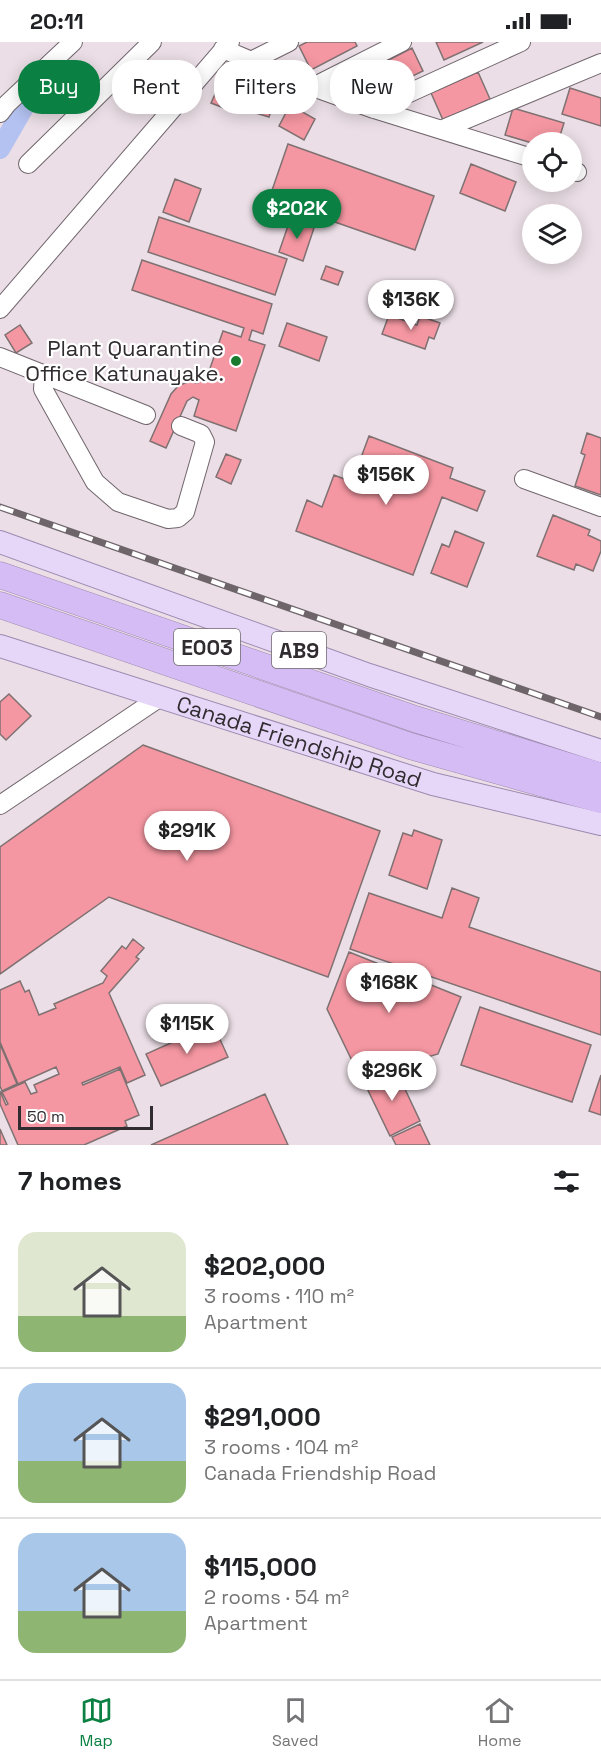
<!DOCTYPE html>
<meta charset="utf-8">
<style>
:root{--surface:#fff;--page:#f2f2f2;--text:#202124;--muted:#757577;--line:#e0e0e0;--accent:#0b8043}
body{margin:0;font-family:"Space Grotesk",sans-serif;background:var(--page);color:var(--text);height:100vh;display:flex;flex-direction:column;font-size:22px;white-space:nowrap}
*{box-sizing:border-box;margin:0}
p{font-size:20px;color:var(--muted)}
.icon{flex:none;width:33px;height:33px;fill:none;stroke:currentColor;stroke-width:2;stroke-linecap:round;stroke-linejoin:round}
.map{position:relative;height:1103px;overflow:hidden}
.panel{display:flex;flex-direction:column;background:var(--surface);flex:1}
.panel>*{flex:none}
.banner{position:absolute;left:18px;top:18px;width:566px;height:54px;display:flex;gap:12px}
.fabs{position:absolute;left:522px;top:90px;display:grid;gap:12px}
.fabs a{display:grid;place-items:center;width:60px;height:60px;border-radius:50%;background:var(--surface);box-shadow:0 3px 15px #0003;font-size:30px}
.scale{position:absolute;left:18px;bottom:15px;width:135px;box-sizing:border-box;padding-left:6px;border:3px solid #312c2f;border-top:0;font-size:16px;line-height:21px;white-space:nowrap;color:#312c2f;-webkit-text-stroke:4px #fff;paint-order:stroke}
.price{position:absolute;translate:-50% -51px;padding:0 14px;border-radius:21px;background:#fff;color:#222;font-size:20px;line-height:39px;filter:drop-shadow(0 2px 3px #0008)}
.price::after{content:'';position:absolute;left:50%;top:36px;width:18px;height:14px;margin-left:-9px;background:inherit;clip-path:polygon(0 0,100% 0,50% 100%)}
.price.active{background:var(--accent);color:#fff}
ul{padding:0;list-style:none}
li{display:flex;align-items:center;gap:18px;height:150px;padding:0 18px}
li+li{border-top:2px solid var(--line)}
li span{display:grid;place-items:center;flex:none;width:168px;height:120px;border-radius:18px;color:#555}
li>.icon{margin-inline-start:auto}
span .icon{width:72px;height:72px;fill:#fffc;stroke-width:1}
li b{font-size:26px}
h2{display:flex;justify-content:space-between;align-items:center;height:72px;padding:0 18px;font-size:26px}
.tag{padding:0 21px;border-radius:24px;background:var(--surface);box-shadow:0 3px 15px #0003;font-size:21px;line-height:54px}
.tag.active{background:var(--accent);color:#fff}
.status{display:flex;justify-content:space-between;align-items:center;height:42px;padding:0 30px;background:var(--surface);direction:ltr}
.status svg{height:16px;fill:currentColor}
.tabs{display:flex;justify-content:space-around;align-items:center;height:84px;border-top:2px solid var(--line);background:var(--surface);font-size:16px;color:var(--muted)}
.tabs a{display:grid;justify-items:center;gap:3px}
.tabs .active{color:var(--accent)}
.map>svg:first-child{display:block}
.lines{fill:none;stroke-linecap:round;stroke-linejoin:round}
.canal{stroke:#b4c2f1;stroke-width:20}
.building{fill:#f597a2;stroke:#7f7172;stroke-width:1.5}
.minor-casing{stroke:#71666d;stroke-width:20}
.major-casing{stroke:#9c8ab0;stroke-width:24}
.highway-casing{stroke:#9c8ab0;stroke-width:27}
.minor{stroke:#fff;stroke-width:18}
.major{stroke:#e6d7f9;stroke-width:22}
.highway{stroke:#d6bcf5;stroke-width:26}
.rail-casing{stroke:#6d656a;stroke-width:7}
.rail{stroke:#fff;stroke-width:4.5;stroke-dasharray:14;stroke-linecap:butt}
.poi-dot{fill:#197b2d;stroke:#fff;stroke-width:2}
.labels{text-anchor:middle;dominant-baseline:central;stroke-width:4.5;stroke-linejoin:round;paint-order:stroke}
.shield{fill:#fff;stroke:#6f6b6d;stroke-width:1.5}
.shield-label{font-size:21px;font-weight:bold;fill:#312c2f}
.poi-label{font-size:22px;fill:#312c2f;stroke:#fff;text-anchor:end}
.street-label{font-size:22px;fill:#312c2f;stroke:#fff}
</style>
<div class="status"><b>20:11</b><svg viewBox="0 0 49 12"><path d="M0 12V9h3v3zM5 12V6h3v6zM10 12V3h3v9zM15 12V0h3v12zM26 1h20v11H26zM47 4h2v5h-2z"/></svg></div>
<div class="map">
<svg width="601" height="1103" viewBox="0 0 601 1103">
<rect width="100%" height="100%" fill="#ebdee6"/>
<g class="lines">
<path class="canal" d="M0,107L46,27"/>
</g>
<path class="building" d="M307,0H355L357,4L311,28L299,4Z
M436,0H483L444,18Z
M412,6L423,29L378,51L367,29Z
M478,30L490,57L443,78L431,51Z
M570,46L601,56V84L562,72Z
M240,49L274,60L269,75L235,65Z
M216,50L233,57L229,68L211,61Z
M290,63L315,77L304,98L279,84Z
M513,66L564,81L558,100L532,101L505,93Z
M288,102L434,154L415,208L269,157Z
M471,122L516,140L505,169L460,151Z
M175,137L201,147L189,180L163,170Z
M159,175L287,217L275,253L148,210Z
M290,178L314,186L303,219L279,210Z
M142,218L272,262L263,292L252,288L249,298L265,303L236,389L194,374L199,358L193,355L187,359L166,406L150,399L171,352L179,343L189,340L198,341L200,335L206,338L223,289L241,295L244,286L132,248Z
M326,224L343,230L338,243L321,237Z
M389,273L417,283L420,274L440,281L434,297L429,295L425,307L382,292Z
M287,281L327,295L319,319L279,304Z
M20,283L32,301L16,311L5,293Z
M587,391L601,396V453L575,444L585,413L581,411Z
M369,394L453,426L450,436L485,449L477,469L442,455L413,533L296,489L307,458L322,465L334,433L352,440Z
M226,412L241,418L231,442L216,435Z
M553,473L590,488L588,493L601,499V509L593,529L576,522L574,528L537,514Z
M455,489L484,501L467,545L431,531L442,502L449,505Z
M9,652L31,674L6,698L0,692V660Z
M143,703L380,789L328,935L109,855L0,932V805Z
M414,788L442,798L427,847L389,833L403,791L412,794Z
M452,846L479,856L469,885L601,930V993L350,907L369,851L442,876Z
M133,897L144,906L136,915L139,917L109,951L145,1033L127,1041L120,1025L82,1041L83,1043L120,1027L139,1073L125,1079L127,1084L84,1103H18L0,1062V1049L6,1063L8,1062L2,1050L25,1040L31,1052L37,1050L34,1043L59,1032L56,1025L18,1042L0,1000V948L20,939L25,950L29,948L39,973L56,966L54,962L103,941L107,934L101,929L122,904L126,907Z
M349,910L461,955L438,1012L394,1025L372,1021L357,1029L327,967Z
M480,965L591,1003L572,1060L461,1023Z
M213,982L228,1015L161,1044L146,1012Z
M0,1002L17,1042L2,1049L0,1044Z
M395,1026L420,1079L390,1094L364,1040Z
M601,1033V1073L589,1069Z
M265,1052L288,1103H151Z
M420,1082L430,1103H396L392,1095Z
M0,1087L7,1103H0Z"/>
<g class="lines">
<g class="minor-casing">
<path id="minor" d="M223,7L313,45L374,67L532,116
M253,18L289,0
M313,45L402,0
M374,67L521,0
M0,71L7,62L73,0
M443,87L601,21
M28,122L152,0
M572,128L577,130
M0,267L230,0
M0,315L146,373
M44,332L43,347L95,440L118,460L168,477L178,476L185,470L205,400L201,392L181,384
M524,437L601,465
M0,763L159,656"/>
</g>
<g class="major-casing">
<g id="major">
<path d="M0,500L369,633L601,709"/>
<path id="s1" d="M0,604L433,742L601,782"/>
</g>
</g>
<g class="highway-casing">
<path id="highway" d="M0,533L415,677L601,734
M0,563L410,704L601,758"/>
</g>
<use href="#minor" class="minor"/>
<use href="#major" class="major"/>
<use href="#highway" class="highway"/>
<g class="rail-casing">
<path id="rail" d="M0,465L601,675"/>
</g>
<use href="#rail" class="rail"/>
</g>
<circle class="poi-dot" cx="236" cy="319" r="6"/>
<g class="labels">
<g class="shield">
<rect x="174" y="587" width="66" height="36" rx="4.5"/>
<rect x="272" y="590" width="54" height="36" rx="4.5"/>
</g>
<g class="shield-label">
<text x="207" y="605">E003</text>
<text x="299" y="608">AB9</text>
</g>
<g class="poi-label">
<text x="224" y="306">Plant Quarantine<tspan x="224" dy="25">Office Katunayake.</tspan></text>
</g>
<g class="street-label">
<text stroke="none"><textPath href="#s1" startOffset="314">Canada Friendship Road</textPath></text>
</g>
</g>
</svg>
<div class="fabs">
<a><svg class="icon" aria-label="locate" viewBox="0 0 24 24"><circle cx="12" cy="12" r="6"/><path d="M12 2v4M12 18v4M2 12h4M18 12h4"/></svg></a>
<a><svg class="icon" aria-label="layers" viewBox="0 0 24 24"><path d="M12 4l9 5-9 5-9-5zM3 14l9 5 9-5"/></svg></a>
</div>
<div class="scale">50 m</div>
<b class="price active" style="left:297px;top:198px">$202K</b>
<b class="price" style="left:411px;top:289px">$136K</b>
<b class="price" style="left:386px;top:464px">$156K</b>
<b class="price" style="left:187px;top:820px">$291K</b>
<b class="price" style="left:389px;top:972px">$168K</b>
<b class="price" style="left:187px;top:1013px">$115K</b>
<b class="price" style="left:392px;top:1060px">$296K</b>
<div class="banner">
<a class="tag active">Buy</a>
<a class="tag">Rent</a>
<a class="tag">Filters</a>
<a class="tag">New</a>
</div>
</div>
<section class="panel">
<h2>7 homes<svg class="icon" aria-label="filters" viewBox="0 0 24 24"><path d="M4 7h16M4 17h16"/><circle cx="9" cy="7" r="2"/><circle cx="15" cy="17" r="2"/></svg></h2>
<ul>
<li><span style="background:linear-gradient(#dfe7d0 70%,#8fb573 0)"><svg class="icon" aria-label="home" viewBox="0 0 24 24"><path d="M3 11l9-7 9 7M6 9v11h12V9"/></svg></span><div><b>$202,000</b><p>3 rooms · 110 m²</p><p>Apartment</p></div></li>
<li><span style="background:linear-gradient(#a9c7e8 65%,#8fb573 0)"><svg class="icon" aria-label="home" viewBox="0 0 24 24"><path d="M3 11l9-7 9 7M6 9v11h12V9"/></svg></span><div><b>$291,000</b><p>3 rooms · 104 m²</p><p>Canada Friendship Road</p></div></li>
<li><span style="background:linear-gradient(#a9c7e8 65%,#8fb573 0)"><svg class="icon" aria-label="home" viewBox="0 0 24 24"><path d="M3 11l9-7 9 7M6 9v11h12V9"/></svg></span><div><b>$115,000</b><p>2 rooms · 54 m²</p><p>Apartment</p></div></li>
</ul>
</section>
<nav class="tabs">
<a class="active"><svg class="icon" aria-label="map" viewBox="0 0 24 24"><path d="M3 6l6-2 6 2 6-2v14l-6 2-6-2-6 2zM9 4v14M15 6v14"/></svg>Map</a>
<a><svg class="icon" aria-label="saved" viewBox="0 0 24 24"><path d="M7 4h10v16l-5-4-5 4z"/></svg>Saved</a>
<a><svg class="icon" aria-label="home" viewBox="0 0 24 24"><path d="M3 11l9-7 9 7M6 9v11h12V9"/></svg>Home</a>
</nav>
